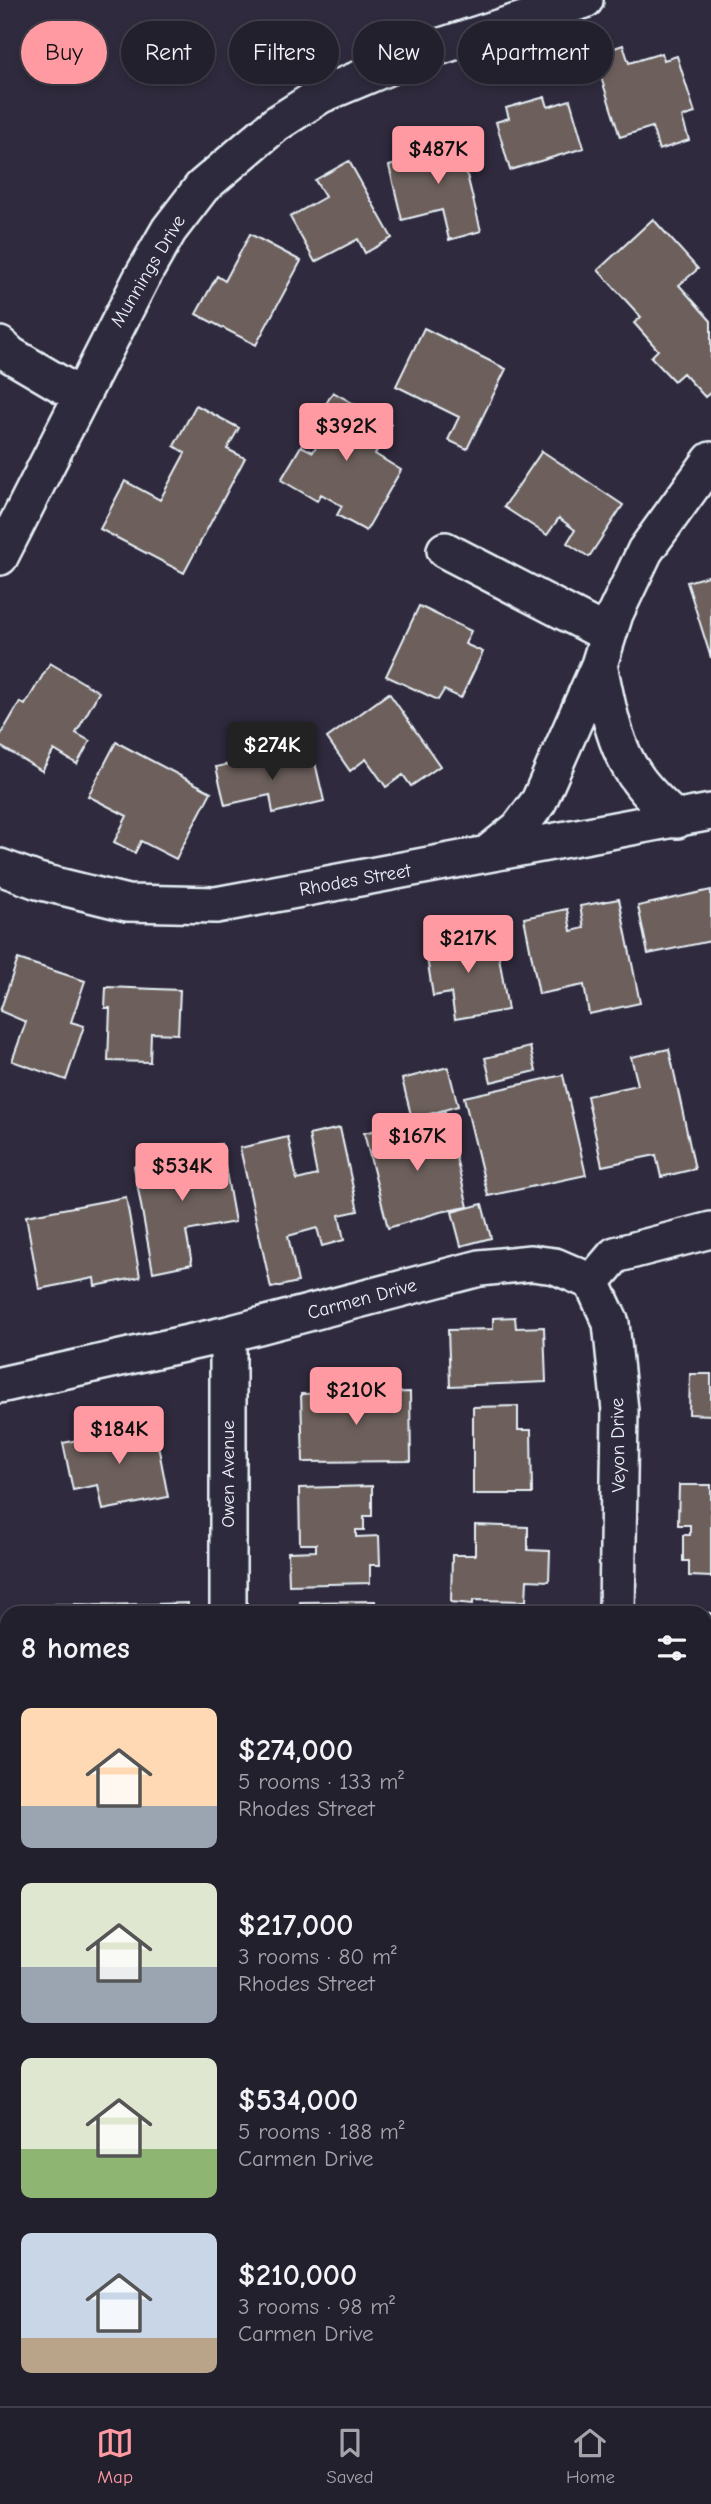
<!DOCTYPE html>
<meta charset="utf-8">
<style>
:root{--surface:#23202e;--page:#2b2836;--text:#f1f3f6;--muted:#a3a3aa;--line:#403e4a;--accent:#ff9aa2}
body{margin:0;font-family:"Comic Neue",sans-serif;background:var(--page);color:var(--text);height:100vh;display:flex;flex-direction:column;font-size:26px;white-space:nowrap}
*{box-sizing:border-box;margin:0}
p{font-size:23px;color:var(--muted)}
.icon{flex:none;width:38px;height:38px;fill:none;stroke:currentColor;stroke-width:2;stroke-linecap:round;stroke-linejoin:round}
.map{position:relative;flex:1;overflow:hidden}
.side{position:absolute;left:0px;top:1606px;width:712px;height:800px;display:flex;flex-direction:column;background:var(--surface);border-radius:21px 21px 0 0;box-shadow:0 4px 10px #0003,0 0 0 2px var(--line)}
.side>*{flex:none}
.hud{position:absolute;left:21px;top:21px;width:670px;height:63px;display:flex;gap:14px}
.price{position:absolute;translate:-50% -60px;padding:0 16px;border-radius:7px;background:var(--accent);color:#111;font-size:23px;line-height:46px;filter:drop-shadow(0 2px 4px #0008)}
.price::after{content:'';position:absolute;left:50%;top:42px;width:21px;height:16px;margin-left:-10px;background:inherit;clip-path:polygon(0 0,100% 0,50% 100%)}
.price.current{background:#222;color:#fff}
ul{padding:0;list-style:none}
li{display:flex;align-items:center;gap:21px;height:175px;padding:0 21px}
li span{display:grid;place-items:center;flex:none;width:196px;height:140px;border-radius:10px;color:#555}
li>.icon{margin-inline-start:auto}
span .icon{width:84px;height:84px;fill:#fffc;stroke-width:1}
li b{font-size:30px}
h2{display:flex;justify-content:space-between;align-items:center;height:84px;padding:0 21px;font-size:30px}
.pill{padding:0 24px;border-radius:32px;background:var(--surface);box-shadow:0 4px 10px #0003,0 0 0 2px var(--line);font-size:24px;line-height:63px}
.pill.current{background:var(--accent);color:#111}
.tab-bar{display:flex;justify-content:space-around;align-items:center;height:98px;border-top:2px solid var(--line);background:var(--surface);font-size:19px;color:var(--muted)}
.tab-bar a{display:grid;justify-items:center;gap:4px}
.tab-bar .current{color:var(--accent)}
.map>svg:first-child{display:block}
.building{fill:#6d605b;stroke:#e8f1f8;stroke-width:2}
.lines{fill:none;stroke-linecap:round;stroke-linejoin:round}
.minor-casing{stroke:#e8f1f8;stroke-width:40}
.minor{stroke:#2f2a3d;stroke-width:35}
.labels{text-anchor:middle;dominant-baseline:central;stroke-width:5;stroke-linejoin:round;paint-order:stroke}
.street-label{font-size:19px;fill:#e8f1f8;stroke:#2f2a3d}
</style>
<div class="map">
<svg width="711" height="2406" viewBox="0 0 711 2406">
<rect width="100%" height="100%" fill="#2f2a3d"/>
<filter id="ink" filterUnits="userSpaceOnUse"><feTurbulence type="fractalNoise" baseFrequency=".0143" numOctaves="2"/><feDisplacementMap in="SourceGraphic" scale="14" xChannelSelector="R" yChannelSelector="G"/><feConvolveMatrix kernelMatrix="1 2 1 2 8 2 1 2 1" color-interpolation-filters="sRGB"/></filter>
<g filter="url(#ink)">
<path class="building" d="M623,45L629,63L662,53L664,60L677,56L695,113L682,117L689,140L659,150L652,127L620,137L594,55Z
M545,97L548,107L570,100L584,148L510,170L496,122L509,118L506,108Z
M456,131L481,231L449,240L442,210L402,220L389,166L426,156L422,139Z
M349,161L392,238L365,253L358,239L315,262L290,217L325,197L315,180Z
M653,219L698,269L679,285L711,321V392L705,397L683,373L674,381L651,357L658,350L634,323L641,317L598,270Z
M250,234L301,261L256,345L196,314L217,276L225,281Z
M424,328L506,369L467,449L448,440L459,417L396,386Z
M333,392L391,425L375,454L401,470L366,531L337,515L342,506L321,494L317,501L281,480L301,446L313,452L328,425L317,419Z
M196,405L239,428L227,449L245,458L184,573L100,529L125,481L160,500L185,453L174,446Z
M542,451L623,505L589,557L567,543L575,530L559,518L547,535L504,507Z
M711,575V658L687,582Z
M419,606L471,631L465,644L483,652L461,698L444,690L438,700L386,676Z
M50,663L99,692L76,733L90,741L77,764L54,750L42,771L0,746V736L20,702L25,705Z
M389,693L440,766L411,786L403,775L386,787L366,759L350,771L327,738Z
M116,742L211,792L176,859L141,841L135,853L114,842L127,816L88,796Z
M313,754L324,801L273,813L270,795L225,805L216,767L270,755L272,764Z
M711,890V941L648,954L638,906Z
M619,899L640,1003L589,1014L584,985L539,994L524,918L567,909L571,931L584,928L580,906Z
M495,933L508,1010L455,1019L451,993L433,996L425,945Z
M18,959L85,981L71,1022L84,1026L66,1080L12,1061L26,1022L0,1011Z
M106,987L180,990L178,1034L151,1033L150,1062L108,1061L110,1008H105Z
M530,1047L536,1071L491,1082L485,1058Z
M669,1049L695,1169L661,1177L656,1155L602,1166L587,1096L638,1085L631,1057Z
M448,1067L458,1106L412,1119L402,1079Z
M563,1075L586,1175L488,1196L464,1097Z
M445,1112L468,1207L440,1212L388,1228L364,1133L393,1126L400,1155L428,1148L420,1119Z
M340,1128L358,1211L339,1215L344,1240L322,1246L317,1228L288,1236L298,1282L271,1288L240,1148L288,1137L297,1180L317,1175L309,1135Z
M221,1144L235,1222L186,1231L192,1264L153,1272L134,1166L195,1154L194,1149Z
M126,1197L140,1277L95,1286L94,1278L39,1289L26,1216Z
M482,1204L491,1238L461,1246L452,1212Z
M515,1317L516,1328L544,1327L546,1382L450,1386L448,1330L493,1329V1318Z
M690,1374H711V1415L689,1414Z
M410,1392L411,1461L303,1462L301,1394Z
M518,1406V1430H531L532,1494H473V1407Z
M154,1424L168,1497L103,1510L98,1485L73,1490L63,1443Z
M679,1485H711V1577L689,1576V1561H683V1535H690V1525H678Z
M372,1486V1516H364V1530H356V1537L379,1536L380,1565H370V1583L289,1585L288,1552L316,1551V1544H300L299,1488Z
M475,1525L528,1527V1550L550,1551L549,1581L527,1580L526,1601L473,1600V1604L451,1602L452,1555H475Z
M375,1601V1614H300V1602Z
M188,1603L187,1614H119V1605Z
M55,1604L174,1605V1614H55Z
M690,1612L711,1613V1682H705V1614Z
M705,1703H711V1802H705Z
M705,1832H708V1842H711V1911H705Z
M705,1939H711V2031H705Z
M705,2063H711V2124H705Z
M0,2110L7,2112L5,2180L0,2178Z
M82,2399H182L200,2406H80Z"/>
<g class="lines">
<g class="minor-casing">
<path id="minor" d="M0,345L11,355L79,395
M445,550L607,634
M0,557L142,277L169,230L202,187L276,124L321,95L426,51L585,0
M599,665C607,702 613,744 635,775C646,792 662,806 677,820
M488,853L519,828L539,801L599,665L615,614L645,551L711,460
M0,867L38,881L127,903L216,905L711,812
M592,1282L611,1323L620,1410L617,1614
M592,1282L615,1255L711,1230
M228,1334V1614
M0,1385L228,1334L480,1268L531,1263L555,1266L592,1282
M0,2254L7,2257
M359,2399L375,2406
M30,2406L33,2399
M605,2406V2399"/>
</g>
<use href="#minor" class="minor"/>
</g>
</g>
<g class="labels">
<g class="street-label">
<text transform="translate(148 271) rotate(-59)">Munnings Drive</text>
<text transform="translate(355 880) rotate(-10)">Rhodes Street</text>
<text transform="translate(362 1299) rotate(-15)">Carmen Drive</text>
<text transform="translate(618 1445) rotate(-91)">Veyon Drive</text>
<text transform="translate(228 1474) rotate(-90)">Owen Avenue</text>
</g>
</g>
</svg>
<b class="price" style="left:438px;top:186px">$487K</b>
<b class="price" style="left:346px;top:463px">$392K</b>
<b class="price current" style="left:272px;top:782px">$274K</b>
<b class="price" style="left:468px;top:975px">$217K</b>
<b class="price" style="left:417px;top:1173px">$167K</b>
<b class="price" style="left:182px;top:1203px">$534K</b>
<b class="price" style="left:356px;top:1427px">$210K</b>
<b class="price" style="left:119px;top:1466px">$184K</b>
<div class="hud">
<a class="pill current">Buy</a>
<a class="pill">Rent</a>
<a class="pill">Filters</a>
<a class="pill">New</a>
<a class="pill">Apartment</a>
</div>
<section class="side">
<h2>8 homes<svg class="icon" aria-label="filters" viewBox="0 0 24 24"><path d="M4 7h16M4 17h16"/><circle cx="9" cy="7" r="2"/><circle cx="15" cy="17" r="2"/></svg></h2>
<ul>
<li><span style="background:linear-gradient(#ffd9b3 70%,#9aa5b1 0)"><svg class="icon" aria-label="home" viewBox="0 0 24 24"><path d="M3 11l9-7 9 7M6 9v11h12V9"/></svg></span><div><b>$274,000</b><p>5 rooms · 133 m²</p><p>Rhodes Street</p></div></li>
<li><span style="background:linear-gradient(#dfe7d0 60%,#9aa5b1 0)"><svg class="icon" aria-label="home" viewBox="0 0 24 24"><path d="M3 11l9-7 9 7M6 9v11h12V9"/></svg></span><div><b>$217,000</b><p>3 rooms · 80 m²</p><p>Rhodes Street</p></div></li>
<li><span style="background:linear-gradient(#dfe7d0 65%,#8fb573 0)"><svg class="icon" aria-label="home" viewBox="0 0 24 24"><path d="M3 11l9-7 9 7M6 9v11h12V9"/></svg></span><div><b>$534,000</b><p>5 rooms · 188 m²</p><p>Carmen Drive</p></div></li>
<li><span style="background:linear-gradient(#c9d6e8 75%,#b9a48a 0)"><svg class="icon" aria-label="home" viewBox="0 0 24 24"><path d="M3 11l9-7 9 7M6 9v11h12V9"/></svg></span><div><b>$210,000</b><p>3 rooms · 98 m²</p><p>Carmen Drive</p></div></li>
</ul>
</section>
</div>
<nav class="tab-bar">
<a class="current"><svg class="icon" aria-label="map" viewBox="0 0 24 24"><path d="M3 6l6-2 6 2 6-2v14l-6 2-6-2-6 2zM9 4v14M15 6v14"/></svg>Map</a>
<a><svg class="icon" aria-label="saved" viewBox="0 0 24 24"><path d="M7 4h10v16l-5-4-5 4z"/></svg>Saved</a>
<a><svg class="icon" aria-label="home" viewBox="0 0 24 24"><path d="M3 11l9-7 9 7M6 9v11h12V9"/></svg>Home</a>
</nav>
